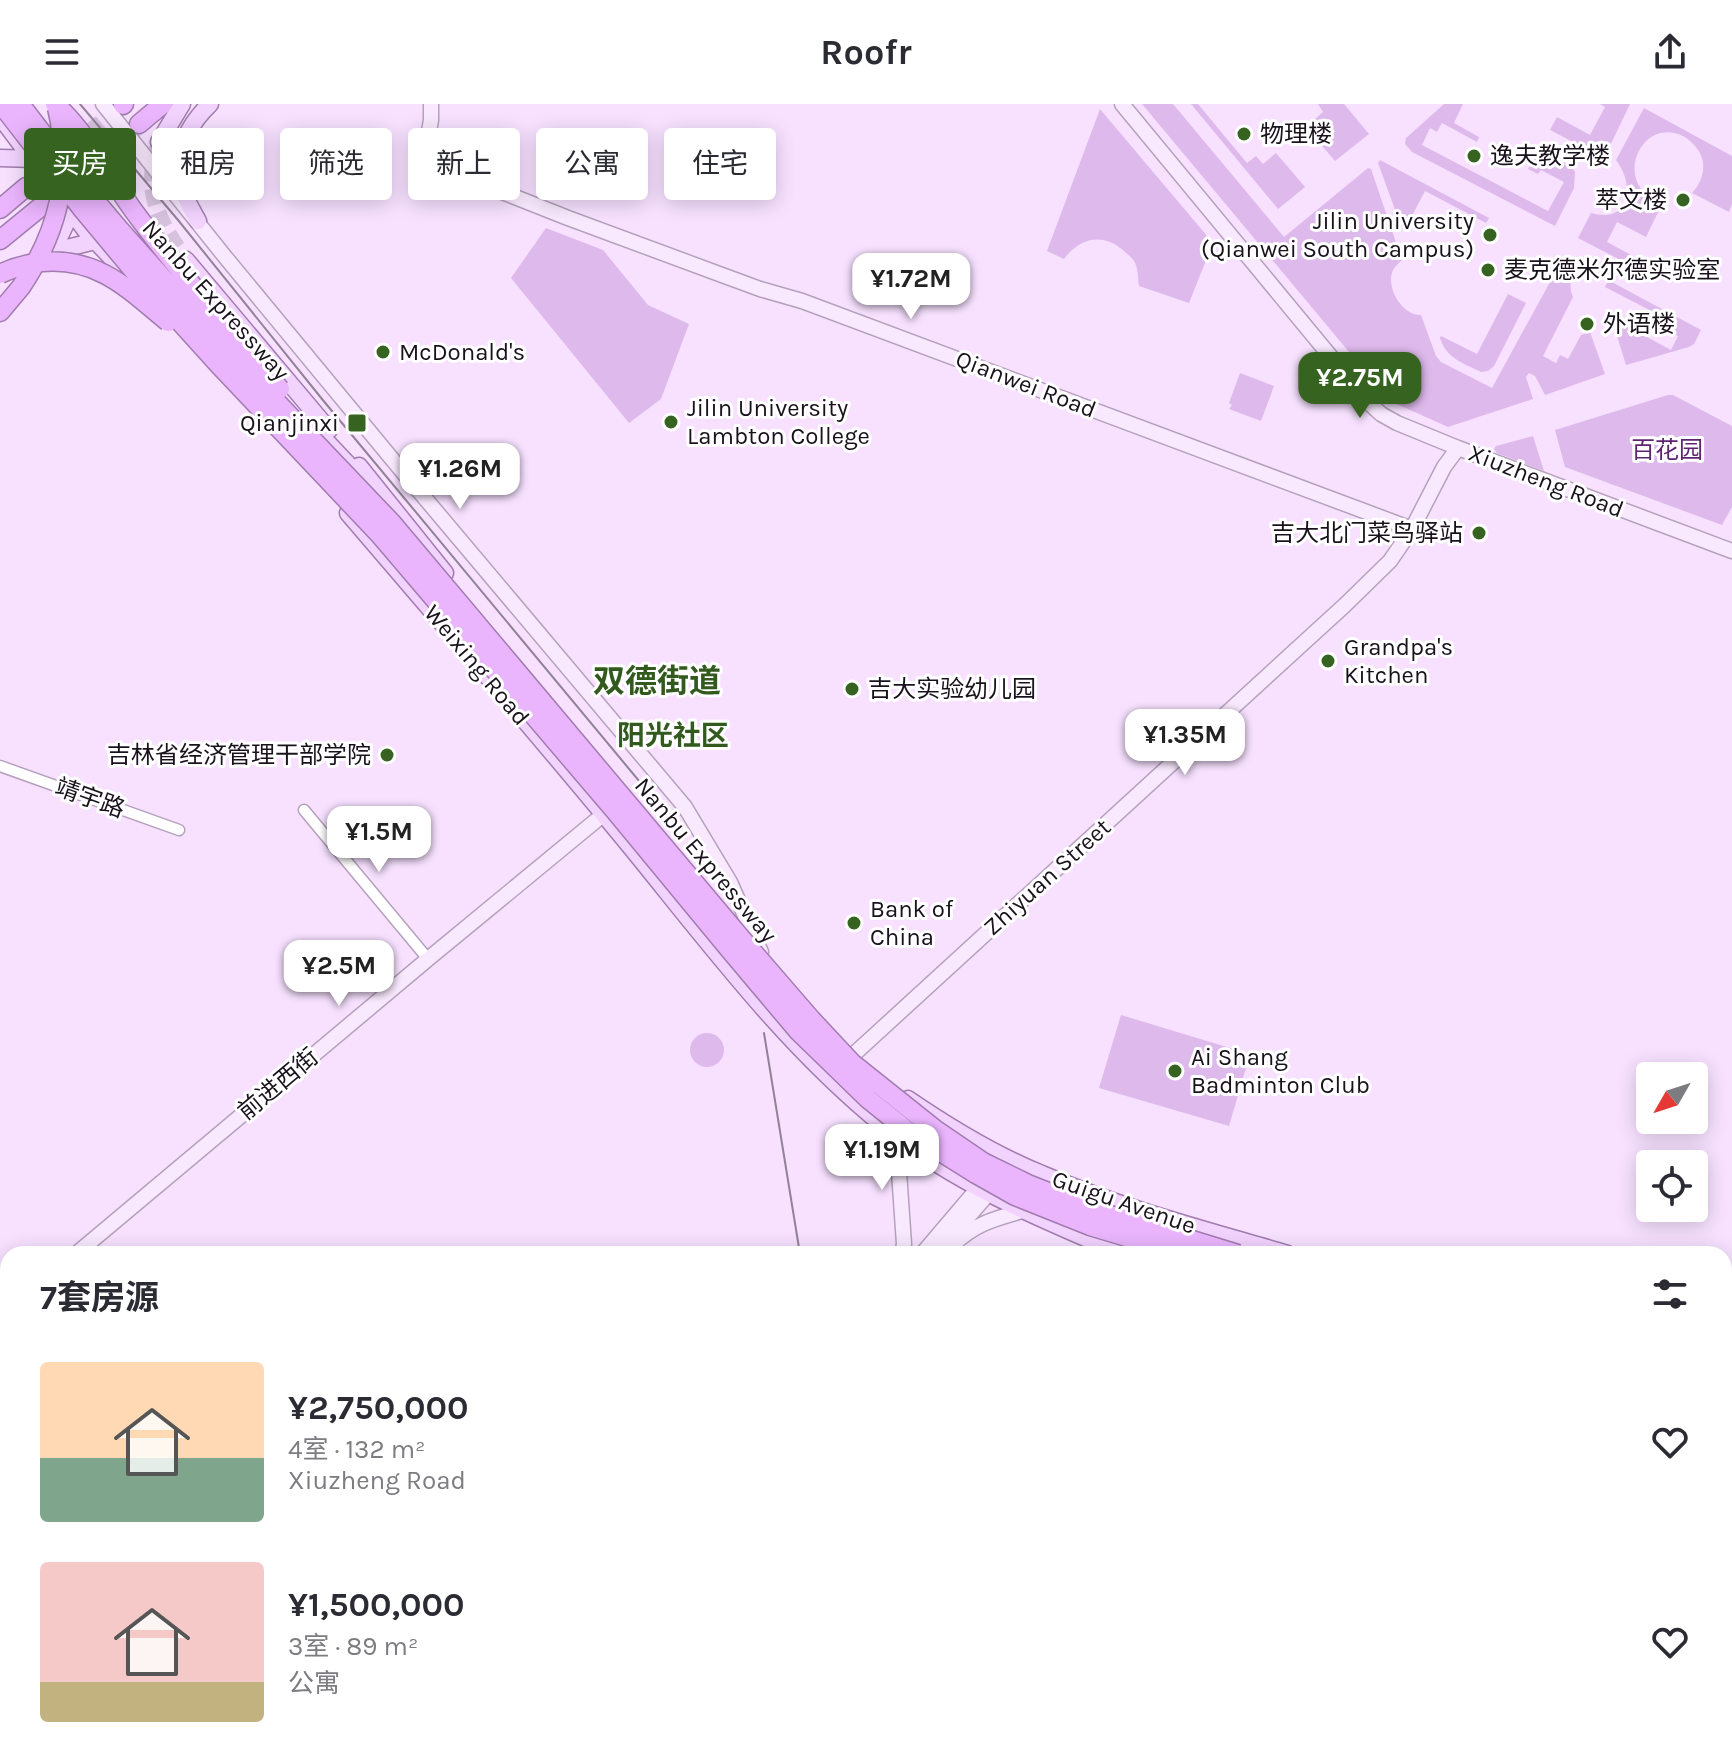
<!DOCTYPE html>
<html lang="zh">
<meta charset="utf-8">
<style>
:root{--surface:#fff;--page:#f2f2f3;--text:#2b2b33;--muted:#7c7c81;--accent:#376320}
body{margin:0;font-family:Karla,"Noto Sans SC",sans-serif;background:var(--page);color:var(--text);height:100vh;display:flex;flex-direction:column;font-size:30px;white-space:nowrap}
*{box-sizing:border-box;margin:0}
p{font-size:26px;color:var(--muted)}
.icon{flex:none;width:44px;height:44px;fill:none;stroke:currentColor;stroke-width:2;stroke-linecap:round;stroke-linejoin:round}
.map{position:relative;flex:1;overflow:hidden}
.sheet{position:absolute;left:0px;top:1142px;width:1732px;height:514px;display:flex;flex-direction:column;background:var(--surface);border-radius:24px 24px 0 0;box-shadow:0 4px 20px #0003}
.sheet>*{flex:none}
.top-card{position:absolute;left:24px;top:24px;width:800px;height:72px;display:flex;gap:16px}
.needle{width:52px;rotate:231deg}
.controls{position:absolute;left:1636px;top:958px;display:grid;gap:16px}
.controls a{display:grid;place-items:center;width:72px;height:72px;border-radius:8px;background:var(--surface);box-shadow:0 4px 20px #0003;font-size:40px}
.price{position:absolute;translate:-50% -68px;padding:0 18px;border-radius:16px;background:#fff;color:#222;font-size:26px;line-height:52px;filter:drop-shadow(0 2px 4px #0008)}
.price::after{content:'';position:absolute;left:50%;top:48px;width:24px;height:18px;margin-left:-12px;background:inherit;clip-path:polygon(0 0,100% 0,50% 100%)}
.price.on{background:var(--accent);color:#fff}
ul{padding:0;list-style:none}
li{display:flex;align-items:center;gap:24px;height:200px;padding:0 40px}
li span{display:grid;place-items:center;flex:none;width:224px;height:160px;border-radius:8px;color:#555}
li>.icon{margin-inline-start:auto}
span .icon{width:96px;height:96px;fill:#fffc;stroke-width:1}
li b{font-size:34px}
h2{display:flex;justify-content:space-between;align-items:center;height:96px;padding:0 40px;font-size:34px}
.pill{padding:0 28px;border-radius:8px;background:var(--surface);box-shadow:0 4px 20px #0003;font-size:28px;line-height:72px}
.pill.on{background:var(--accent);color:#fff}
header{display:flex;justify-content:space-between;align-items:center;height:104px;padding:0 40px;background:var(--surface);font-size:36px;font-weight:700}
.map>svg:first-child{display:block}
.green{fill:#deb9ec}
.lines{fill:none;stroke-linecap:round;stroke-linejoin:round}
.primary-tunnel{stroke:#d6c2dd;stroke-width:16;stroke-dasharray:16 8;stroke-linecap:butt}
.highway-tunnel{stroke:#d6c2dd;stroke-width:18;stroke-dasharray:18 9;stroke-linecap:butt}
.street-casing{stroke:#b5a1bd;stroke-width:13}
.secondary-casing{stroke:#b5a1bd;stroke-width:17}
.primary-casing{stroke:#a17cae;stroke-width:19}
.highway-casing{stroke:#a17cae;stroke-width:21}
.street{stroke:#fff;stroke-width:10}
.secondary{stroke:#f9e9fe;stroke-width:14}
.primary{stroke:#f2d3fe;stroke-width:16}
.highway{stroke:#eab5fd;stroke-width:18}
.tram{stroke:#918297;stroke-width:2}
.highway-bridge-casing{stroke:#a17cae;stroke-width:21;stroke-linecap:butt}
.highway-bridge{stroke:#eab5fd;stroke-width:18}
.poi-dot{fill:#376320;stroke:#fff;stroke-width:3}
.labels{text-anchor:middle;dominant-baseline:central;stroke-width:6;stroke-linejoin:round;paint-order:stroke}
.poi-label{font-size:24px;fill:#19121c;stroke:#fff;text-anchor:start}
.street-label{font-size:24px;fill:#19121c;stroke:#fff}
.park-label{font-size:24px;fill:#5f2373;stroke:#fff}
.quarter-label{font-size:28px;font-weight:bold;fill:#325a1e;stroke:#fff}
.district-label{font-size:32px;font-weight:bold;fill:#325a1e;stroke:#fff}
</style>
<header><svg class="icon" aria-label="menu" viewBox="0 0 24 24"><path d="M4 6h16M4 12h16M4 18h16"/></svg>Roofr<svg class="icon" aria-label="share" viewBox="0 0 24 24"><path d="M12 15V3M7 8l5-5 5 5M5 13v7h14v-7"/></svg></header>
<div class="map">
<svg width="1732" height="1655" viewBox="0 0 1732 1655">
<rect width="100%" height="100%" fill="#f7e1ff"/>
<path class="green" d="M1142,0H1173L1284,133L1368,64L1371,65L1402,156C1399,159 1395,162 1393,166C1385,184 1403,212 1421,211L1436,252L1441,258L1492,284L1562,156L1566,154L1579,162C1573,173 1567,180 1573,193L1543,252L1556,259L1560,251L1568,255L1581,231L1590,228L1605,270L1545,291L1535,272L1529,269L1526,273L1533,295L1448,323L1390,297Z
M1191,0H1198L1247,59L1256,52L1263,60L1276,49L1305,83L1278,105Z
M1318,0H1344L1369,30L1335,57L1306,23L1323,8Z
M1444,0H1463L1454,19L1479,33L1477,38L1442,19L1437,28L1430,24L1422,41L1548,107L1564,78L1541,66L1538,70L1528,65L1539,45L1571,62L1575,68L1574,84L1555,122L1412,48L1405,40L1406,34Z
M1600,0H1630L1607,48L1603,51H1598L1550,26L1557,13L1590,31L1605,3Z
M1644,4L1732,52V100L1729,108L1692,89C1702,78 1707,63 1700,49C1696,42 1690,36 1683,32C1638,11 1611,86 1663,98L1646,133L1617,118L1607,138L1659,166L1655,174L1578,134L1591,109C1630,120 1636,82 1616,56Z
M1100,5L1213,139L1189,199L1139,182C1138,174 1138,163 1134,157C1132,153 1128,151 1125,148C1104,128 1080,133 1064,155L1047,147Z
M1380,56L1489,114L1486,119L1425,87L1405,125H1402L1378,59Z
M546,124L603,146L648,201L689,220L661,295L629,319L511,174Z
M1608,176L1701,226L1694,240L1689,243L1626,261L1614,222L1621,219L1671,246L1678,232L1661,222L1665,214L1605,183Z
M1508,190L1526,199L1494,262L1488,267L1481,268C1463,259 1446,254 1440,234L1441,232L1477,250Z
M1240,269L1274,282L1261,317L1229,305L1232,301L1229,299Z
M1668,291H1673L1732,322V403L1722,421L1565,363L1555,326Z
M1533,332L1544,367L1497,349L1494,345L1496,342Z
M1121,911L1250,950L1229,1022L1099,984Z
M690 946a17 17 0 1 1 34 0a17 17 0 1 1-34 0Z"/>
<g class="lines">
<path class="primary-tunnel" d="M159,38C142,87 158,116 186,156"/>
<path class="highway-tunnel" d="M67,81L139,21
M26,83L123,1"/>
<g class="street-casing">
<path id="street" d="M0,662L179,726
M304,706L428,855"/>
</g>
<g class="secondary-casing">
<path id="secondary" d="M103,0L226,154L397,361L685,703L730,778L761,848
M431,0V16L424,57L568,114L722,171L760,185L802,197L1412,425
M1122,0L1369,299L1381,310L1397,319L1458,344L1732,447
M853,951L1345,501L1390,457L1412,425L1444,363L1458,344
M885,1024L899,1068L904,1140L902,1150
M953,1141C974,1120 994,1115 1022,1107
M76,1150L428,855L610,705
M922,1150L984,1077
M936,1150L989,1089L994,1079
M0,1214L8,1207
M0,1652L2,1655
M755,1655L757,1648
M771,1655L773,1648"/>
</g>
<g class="primary-casing">
<path id="primary" d="M5,19L86,127L126,169
M159,38L182,0
M0,54L35,55
M198,117C192,106 184,93 181,81C175,49 187,22 210,0
M42,154L60,132L74,102
M186,156L329,326
M46,157L67,144L95,137
M309,319L362,375
M359,362L445,469
M348,409C442,519 537,629 629,741C709,839 785,942 884,1022C954,1079 1040,1115 1123,1150
M908,995C949,1023 995,1051 1042,1070C1121,1104 1206,1126 1288,1150
M1724,1279L1732,1281
M1724,1335L1732,1337"/>
</g>
<g class="highway-casing">
<path id="highway" d="M123,1L124,0
M139,20L163,0
M0,105L26,83
M0,136L43,101
M0,208L21,183
M1724,1298L1732,1300
M1724,1316L1732,1318"/>
</g>
<use href="#street" class="street"/>
<use href="#secondary" class="secondary"/>
<use href="#primary" class="primary"/>
<use href="#highway" class="highway"/>
<path class="tram" d="M80,0L178,116L322,295L659,701
M764,929L800,1150
M727,1655L729,1648"/>
<g class="highway-bridge-casing">
<path id="highway-bridge" d="M1,0L83,106L133,166L218,260L379,430L615,707L729,845L798,927L868,995L909,1028L976,1070L1015,1092L1090,1122L1184,1150
M20,0L82,81L120,126L228,247L392,419L741,834L811,915L852,959L936,1026L983,1058L1028,1080L1094,1106L1238,1150
M55,0C89,30 111,78 139,114C183,173 232,228 280,285
M0,170C14,163 26,160 42,158C98,153 128,185 168,218
M21,183C58,128 73,70 57,4"/>
</g>
<use href="#highway-bridge" class="highway-bridge"/>
</g>
<g class="poi-dot">
<circle cx="1244" cy="30" r="8"/>
<circle cx="1474" cy="52" r="8"/>
<circle cx="1683" cy="96" r="8"/>
<circle cx="1490" cy="131" r="8"/>
<circle cx="1488" cy="166" r="8"/>
<circle cx="1587" cy="220" r="8"/>
<circle cx="383" cy="248" r="8"/>
<circle cx="671" cy="318" r="8"/>
<rect x="347" y="309" width="20" height="20" rx="4"/>
<circle cx="1479" cy="429" r="8"/>
<circle cx="1328" cy="557" r="8"/>
<circle cx="852" cy="585" r="8"/>
<circle cx="387" cy="651" r="8"/>
<circle cx="854" cy="819" r="8"/>
<circle cx="1175" cy="967" r="8"/>
</g>
<g class="labels">
<g class="poi-label">
<text x="1260" y="30">物理楼</text>
<text x="1490" y="52">逸夫教学楼</text>
<text x="1667" y="96" text-anchor="end">萃文楼</text>
<text x="1474" y="117" text-anchor="end">Jilin University<tspan x="1474" dy="28">(Qianwei South Campus)</tspan></text>
<text x="1504" y="166">麦克德米尔德实验室</text>
<text x="1603" y="220">外语楼</text>
<text x="399" y="248">McDonald's</text>
<text x="687" y="304">Jilin University<tspan x="687" dy="28">Lambton College</tspan></text>
<text x="339" y="319" text-anchor="end">Qianjinxi</text>
<text x="1463" y="429" text-anchor="end">吉大北门菜鸟驿站</text>
<text x="1344" y="543">Grandpa's<tspan x="1344" dy="28">Kitchen</tspan></text>
<text x="868" y="585">吉大实验幼儿园</text>
<text x="371" y="651" text-anchor="end">吉林省经济管理干部学院</text>
<text x="870" y="805">Bank of<tspan x="870" dy="28">China</tspan></text>
<text x="1191" y="953">Ai Shang<tspan x="1191" dy="28">Badminton Club</tspan></text>
</g>
<g class="street-label">
<text transform="translate(216 196) rotate(48)">Nanbu Expressway</text>
<text transform="translate(1026 280) rotate(21)">Qianwei Road</text>
<text transform="translate(1546 377) rotate(21)">Xiuzheng Road</text>
<text transform="translate(477 561) rotate(50)">Weixing Road</text>
<text transform="translate(90 694) rotate(20)">靖宇路</text>
<text transform="translate(706 756) rotate(50)">Nanbu Expressway</text>
<text transform="translate(1047 773) rotate(-42)">Zhiyuan Street</text>
<text transform="translate(278 980) rotate(-40)">前进西街</text>
<text transform="translate(1124 1098) rotate(19)">Guigu Avenue</text>
</g>
<g class="park-label">
<text x="1667" y="346">百花园</text>
</g>
<g class="quarter-label">
<text x="673" y="631">阳光社区</text>
</g>
<g class="district-label">
<text x="657" y="577">双德街道</text>
</g>
</g>
</svg>
<div class="controls">
<a><svg class="needle" viewBox="-14 -14 28 28"><path d="M0-13l5 13h-10z" fill="#e53935"/><path d="M0 13l5-13h-10z" fill="#7c7c81"/></svg></a>
<a><svg class="icon" aria-label="locate" viewBox="0 0 24 24"><circle cx="12" cy="12" r="6"/><path d="M12 2v4M12 18v4M2 12h4M18 12h4"/></svg></a>
</div>
<b class="price" style="left:911px;top:217px">¥1.72M</b>
<b class="price on" style="left:1360px;top:316px">¥2.75M</b>
<b class="price" style="left:460px;top:407px">¥1.26M</b>
<b class="price" style="left:1185px;top:673px">¥1.35M</b>
<b class="price" style="left:379px;top:770px">¥1.5M</b>
<b class="price" style="left:339px;top:904px">¥2.5M</b>
<b class="price" style="left:882px;top:1088px">¥1.19M</b>
<div class="top-card">
<a class="pill on">买房</a>
<a class="pill">租房</a>
<a class="pill">筛选</a>
<a class="pill">新上</a>
<a class="pill">公寓</a>
<a class="pill">住宅</a>
</div>
<section class="sheet">
<h2>7套房源<svg class="icon" aria-label="filters" viewBox="0 0 24 24"><path d="M4 7h16M4 17h16"/><circle cx="9" cy="7" r="2"/><circle cx="15" cy="17" r="2"/></svg></h2>
<ul>
<li><span style="background:linear-gradient(#ffd9b3 60%,#7fa58c 0)"><svg class="icon" aria-label="home" viewBox="0 0 24 24"><path d="M3 11l9-7 9 7M6 9v11h12V9"/></svg></span><div><b>¥2,750,000</b><p>4室 · 132 m²</p><p>Xiuzheng Road</p></div><svg class="icon" aria-label="heart" viewBox="0 0 24 24"><path d="M12 20l-8-8c-3-5 5-10 8-4 3-6 11-1 8 4z"/></svg></li>
<li><span style="background:linear-gradient(#f6c9c9 75%,#c2b280 0)"><svg class="icon" aria-label="home" viewBox="0 0 24 24"><path d="M3 11l9-7 9 7M6 9v11h12V9"/></svg></span><div><b>¥1,500,000</b><p>3室 · 89 m²</p><p>公寓</p></div><svg class="icon" aria-label="heart" viewBox="0 0 24 24"><path d="M12 20l-8-8c-3-5 5-10 8-4 3-6 11-1 8 4z"/></svg></li>
</ul>
</section>
</div>
